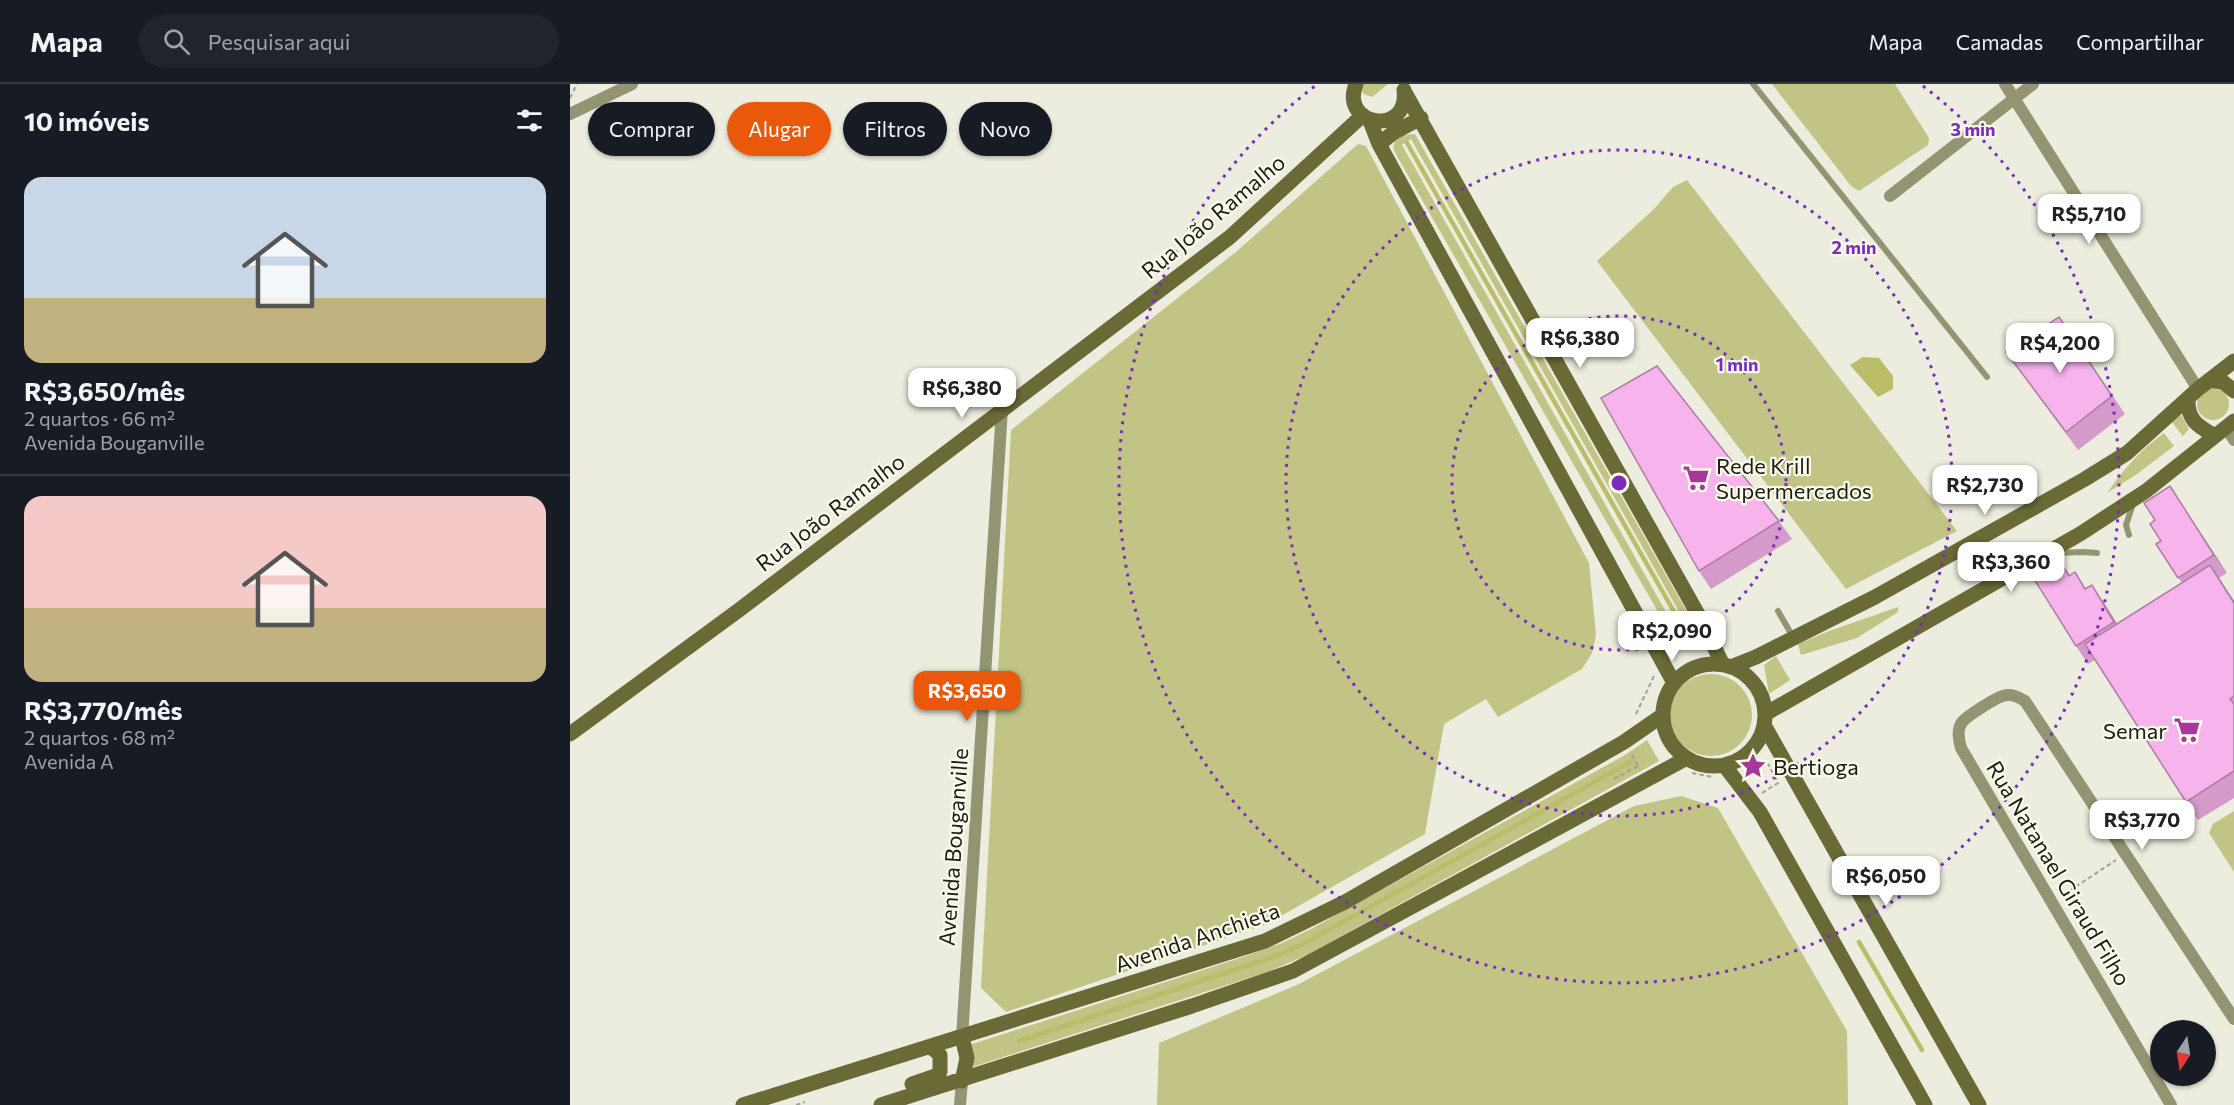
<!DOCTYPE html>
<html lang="pt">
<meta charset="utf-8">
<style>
:root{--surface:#171b24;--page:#20242c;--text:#f1f3f6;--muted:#9ea1a6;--line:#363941;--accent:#ea580c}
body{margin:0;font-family:Commissioner,sans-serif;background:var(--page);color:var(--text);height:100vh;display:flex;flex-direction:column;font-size:22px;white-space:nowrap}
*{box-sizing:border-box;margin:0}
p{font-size:20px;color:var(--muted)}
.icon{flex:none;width:33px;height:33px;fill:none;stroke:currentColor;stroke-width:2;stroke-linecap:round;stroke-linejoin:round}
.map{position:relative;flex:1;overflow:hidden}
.sheet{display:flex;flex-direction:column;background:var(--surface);width:570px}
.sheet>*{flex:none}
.guide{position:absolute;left:18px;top:18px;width:570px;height:54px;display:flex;gap:12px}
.needle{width:39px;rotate:192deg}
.buttons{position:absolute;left:1580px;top:936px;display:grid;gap:12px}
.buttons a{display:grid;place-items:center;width:66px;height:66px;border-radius:50%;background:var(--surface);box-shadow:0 2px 4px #0004;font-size:30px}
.price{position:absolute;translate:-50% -51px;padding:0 14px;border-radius:12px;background:#fff;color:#222;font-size:20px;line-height:39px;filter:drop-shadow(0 2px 3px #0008)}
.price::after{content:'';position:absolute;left:50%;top:36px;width:18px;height:14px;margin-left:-9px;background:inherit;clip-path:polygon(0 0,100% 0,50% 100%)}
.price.active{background:var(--accent);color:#fff}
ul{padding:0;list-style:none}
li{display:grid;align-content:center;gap:12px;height:318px;padding:0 24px}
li+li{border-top:2px solid var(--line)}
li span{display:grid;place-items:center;height:186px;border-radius:18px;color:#555}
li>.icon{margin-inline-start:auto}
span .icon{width:108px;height:108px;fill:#fffc;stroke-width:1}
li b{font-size:26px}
h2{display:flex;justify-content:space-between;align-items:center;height:72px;padding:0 24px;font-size:26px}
.chip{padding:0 21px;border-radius:27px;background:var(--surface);box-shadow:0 2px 4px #0004;font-size:21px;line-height:54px}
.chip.active{background:var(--accent);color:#fff}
header{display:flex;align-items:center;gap:36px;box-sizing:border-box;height:84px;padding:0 30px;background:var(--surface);border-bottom:2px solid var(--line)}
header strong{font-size:28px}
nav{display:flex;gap:33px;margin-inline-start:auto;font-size:21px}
.search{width:420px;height:54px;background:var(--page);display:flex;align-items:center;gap:15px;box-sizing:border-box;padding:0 21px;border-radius:33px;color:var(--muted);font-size:22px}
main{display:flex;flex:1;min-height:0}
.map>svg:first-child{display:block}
.green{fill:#c2c486;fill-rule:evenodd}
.water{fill:#bbbd69}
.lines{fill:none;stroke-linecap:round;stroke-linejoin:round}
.stream{stroke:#bbbd69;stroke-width:4.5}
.path{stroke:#a1a296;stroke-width:2;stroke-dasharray:4.5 3;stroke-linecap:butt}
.lane{stroke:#939472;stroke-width:6}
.street{stroke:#939472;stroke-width:12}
.secondary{stroke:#696a36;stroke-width:15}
.wall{fill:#d49aca}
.shaded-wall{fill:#ad7da4}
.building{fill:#f7b3eb;stroke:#ad7da4;stroke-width:1.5}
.ring{fill:none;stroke:#7b2cbf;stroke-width:3;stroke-dasharray:3 6}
.labels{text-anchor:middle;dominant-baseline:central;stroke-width:4.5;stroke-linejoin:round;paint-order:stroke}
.street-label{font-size:22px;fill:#1c1d17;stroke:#fafaeb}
.poi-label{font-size:22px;fill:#1c1d17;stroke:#fafaeb;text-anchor:start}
.centre{fill:#7b2cbf;stroke:#fafaeb;stroke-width:3}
.ring-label{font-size:18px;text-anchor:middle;font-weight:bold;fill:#7b2cbf;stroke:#fafaeb;stroke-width:4.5;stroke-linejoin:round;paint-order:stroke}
</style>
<header>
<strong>Mapa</strong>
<div class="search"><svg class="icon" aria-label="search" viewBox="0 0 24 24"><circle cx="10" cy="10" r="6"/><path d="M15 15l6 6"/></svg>Pesquisar aqui</div>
<nav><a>Mapa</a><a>Camadas</a><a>Compartilhar</a></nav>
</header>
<main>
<section class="sheet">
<h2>10 imóveis<svg class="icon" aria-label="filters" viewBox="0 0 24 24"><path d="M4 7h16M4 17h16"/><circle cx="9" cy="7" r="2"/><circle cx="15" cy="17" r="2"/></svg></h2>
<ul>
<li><span style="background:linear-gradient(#c9d6e8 65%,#c2b280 0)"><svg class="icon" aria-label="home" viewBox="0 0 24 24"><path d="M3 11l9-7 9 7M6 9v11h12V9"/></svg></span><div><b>R$3,650/mês</b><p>2 quartos · 66 m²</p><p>Avenida Bouganville</p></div></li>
<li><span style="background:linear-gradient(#f6c9c9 60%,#c2b280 0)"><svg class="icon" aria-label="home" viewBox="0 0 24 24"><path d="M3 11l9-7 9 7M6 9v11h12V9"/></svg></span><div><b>R$3,770/mês</b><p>2 quartos · 68 m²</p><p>Avenida A</p></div></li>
</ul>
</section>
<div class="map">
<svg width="1664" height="1021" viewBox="0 0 1664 1021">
<rect width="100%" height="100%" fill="#ecedde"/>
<path class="green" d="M786,0H818L802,13L794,10Z
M1202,0H1325L1359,54L1358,61L1289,107L1281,102Z
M845,50L850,59L1129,549L1107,561L828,74L823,64L825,57L832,51ZM841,55L1120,547L1109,551L832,61Z
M788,60L796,62L1019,479L1026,551L1022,569L1012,585L928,633L916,615L874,640L855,750L697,840L436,928L411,904L441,346L667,167Z
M1117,96L1387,447L1276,505L1027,177L1084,125L1103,103Z
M1627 320a16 16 0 1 1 32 0a16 16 0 1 1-32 0Z
M1611,331L1619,345L1613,352L1601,337Z
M1594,349L1604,362L1567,390L1537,409C1554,385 1570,366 1594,349Z
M1328,523V528L1287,554L1231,571L1228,560L1259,547Z
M1206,572L1220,596L1199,610L1194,581Z
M1100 631a41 41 0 1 1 82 0a41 41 0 1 1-82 0Z
M1077,656L1089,677L737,871L697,888L402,983L399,961L667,875L712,859L741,845L1055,671Z
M1111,712L1148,724L1277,947L1278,1021H587L589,959L729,900L1064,722Z
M1664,727V788L1639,749L1643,740Z"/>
<path class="water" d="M1293,273L1309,274L1323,292V305L1308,313L1280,281Z"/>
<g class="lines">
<path class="stream" d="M837,59L1111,540
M1289,858L1352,966
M449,957L706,872L737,858L1062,677"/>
<path class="path" d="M0,14L7,0
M1066,630L1084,592
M1062,671L1068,682
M1122,689L1143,693
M1044,695L1068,682L1069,685
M1192,709L1208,699L1196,676
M1493,811L1546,776
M226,1021L235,1018"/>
<path class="lane" d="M1183,0L1417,293
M1559,451L1556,441L1563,420
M1484,469L1514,468L1527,469
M1208,527L1223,553"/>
<path class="street" d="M1435,0L1628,305
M0,30L62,0
M1320,112L1463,0
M1656,343L1664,356
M392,953L432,325
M390,1021L392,997
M1601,1021L1391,664C1389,656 1386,645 1393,637C1399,631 1425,614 1433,612C1441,609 1448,613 1455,617L1664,935"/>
<path class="secondary" d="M786,0C769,43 840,53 834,6
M834,7L1130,534L1153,581
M800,37L809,60L1104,599
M809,60L823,49L851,34
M1639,296L1653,298L1664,307
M1618,315C1617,336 1628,342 1645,352
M1093 631a51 51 0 1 1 102 0a51 51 0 1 1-102 0Z
M1161,583L1186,573L1305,513L1515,395L1557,369L1628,305L1664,277
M1195,630L1510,450L1576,407L1664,337
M1194,641L1409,1021
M0,650L169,526L660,153L793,31
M1154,681L1190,728L1355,1021
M392,997L397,974L392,953
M342,1000L365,992L370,988V971L361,963
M173,1021L695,857L775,818L1054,658L1093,631
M311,1021L622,922L723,887L1117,674"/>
</g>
<path class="wall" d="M1502,251L1555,330L1508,366L1436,268Z
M1612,421L1657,489L1649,494L1664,517V714L1628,736L1616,718L1525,576L1518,580L1506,562L1488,474L1500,491L1505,488L1516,505L1534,519L1547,540L1612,499L1586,460L1591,457Z
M1209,437L1222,455L1141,505L1129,487Z"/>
<path class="shaded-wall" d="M1600,402L1612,421L1657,489L1644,471Z
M1640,481L1664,517V519Z
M1522,501L1534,519L1557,556L1544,538Z"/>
<path class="building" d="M1489,233L1542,312L1496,348L1436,268Z
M1087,282L1209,437L1129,487L1031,314Z
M1600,402L1644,471L1608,494L1586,460L1591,457L1580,440L1585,436L1574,419Z
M1488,474L1499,492L1505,488L1515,505L1522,501L1544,538L1506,562L1461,490Z
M1640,481L1664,519V612L1660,615L1664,620V687L1616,718L1515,560Z"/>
<g class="ring">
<circle cx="1049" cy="399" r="167"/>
<circle cx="1049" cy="399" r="333"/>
<path d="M1353 2A500 500 0 1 1 745 2"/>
</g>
<defs>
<g id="supermarket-bare" transform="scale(2.07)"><path d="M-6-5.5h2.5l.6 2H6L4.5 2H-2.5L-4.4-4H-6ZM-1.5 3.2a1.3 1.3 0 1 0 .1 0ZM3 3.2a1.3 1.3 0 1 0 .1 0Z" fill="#a53898" stroke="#fafaeb" stroke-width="2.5" paint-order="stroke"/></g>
<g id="sight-bare" transform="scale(2.07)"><path d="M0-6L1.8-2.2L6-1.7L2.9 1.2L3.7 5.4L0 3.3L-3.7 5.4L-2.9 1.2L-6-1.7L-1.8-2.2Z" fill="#a53898" stroke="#fafaeb" stroke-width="2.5" paint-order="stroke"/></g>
</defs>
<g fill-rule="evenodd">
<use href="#supermarket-bare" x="1126" y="394"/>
<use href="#supermarket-bare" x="1617" y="646"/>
<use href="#sight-bare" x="1183" y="682"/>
</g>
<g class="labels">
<g class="street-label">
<text transform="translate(643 132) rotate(-40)">Rua João Ramalho</text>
<text transform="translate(260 428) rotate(-37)">Rua João Ramalho</text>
<text transform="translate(383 763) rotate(-86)">Avenida Bouganville</text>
<text transform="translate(1489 789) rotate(59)">Rua Natanael Giraud Filho</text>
<text transform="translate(627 853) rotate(-19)">Avenida Anchieta</text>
</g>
<g class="poi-label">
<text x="1146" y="381">Rede Krill<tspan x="1146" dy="25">Supermercados</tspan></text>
<text x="1597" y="646" text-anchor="end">Semar</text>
<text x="1203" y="682">Bertioga</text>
</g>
</g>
<circle cx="1049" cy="399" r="9" class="centre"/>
<g class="ring-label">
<text x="1403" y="52">3 min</text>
<text x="1284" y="170">2 min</text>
<text x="1167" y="287">1 min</text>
</g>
</svg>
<div class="buttons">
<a><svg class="needle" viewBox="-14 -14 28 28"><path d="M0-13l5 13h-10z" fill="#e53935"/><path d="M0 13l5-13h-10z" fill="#9ea1a6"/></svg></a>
</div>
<b class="price" style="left:1519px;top:161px">R$5,710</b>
<b class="price" style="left:1010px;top:285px">R$6,380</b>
<b class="price" style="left:1490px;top:290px">R$4,200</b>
<b class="price" style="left:392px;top:335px">R$6,380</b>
<b class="price" style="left:1415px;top:432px">R$2,730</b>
<b class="price" style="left:1441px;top:509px">R$3,360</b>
<b class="price" style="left:1102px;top:578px">R$2,090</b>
<b class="price active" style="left:397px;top:638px">R$3,650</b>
<b class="price" style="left:1572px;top:767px">R$3,770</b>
<b class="price" style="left:1316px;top:823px">R$6,050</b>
<div class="guide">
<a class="chip">Comprar</a>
<a class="chip active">Alugar</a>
<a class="chip">Filtros</a>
<a class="chip">Novo</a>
</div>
</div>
</main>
